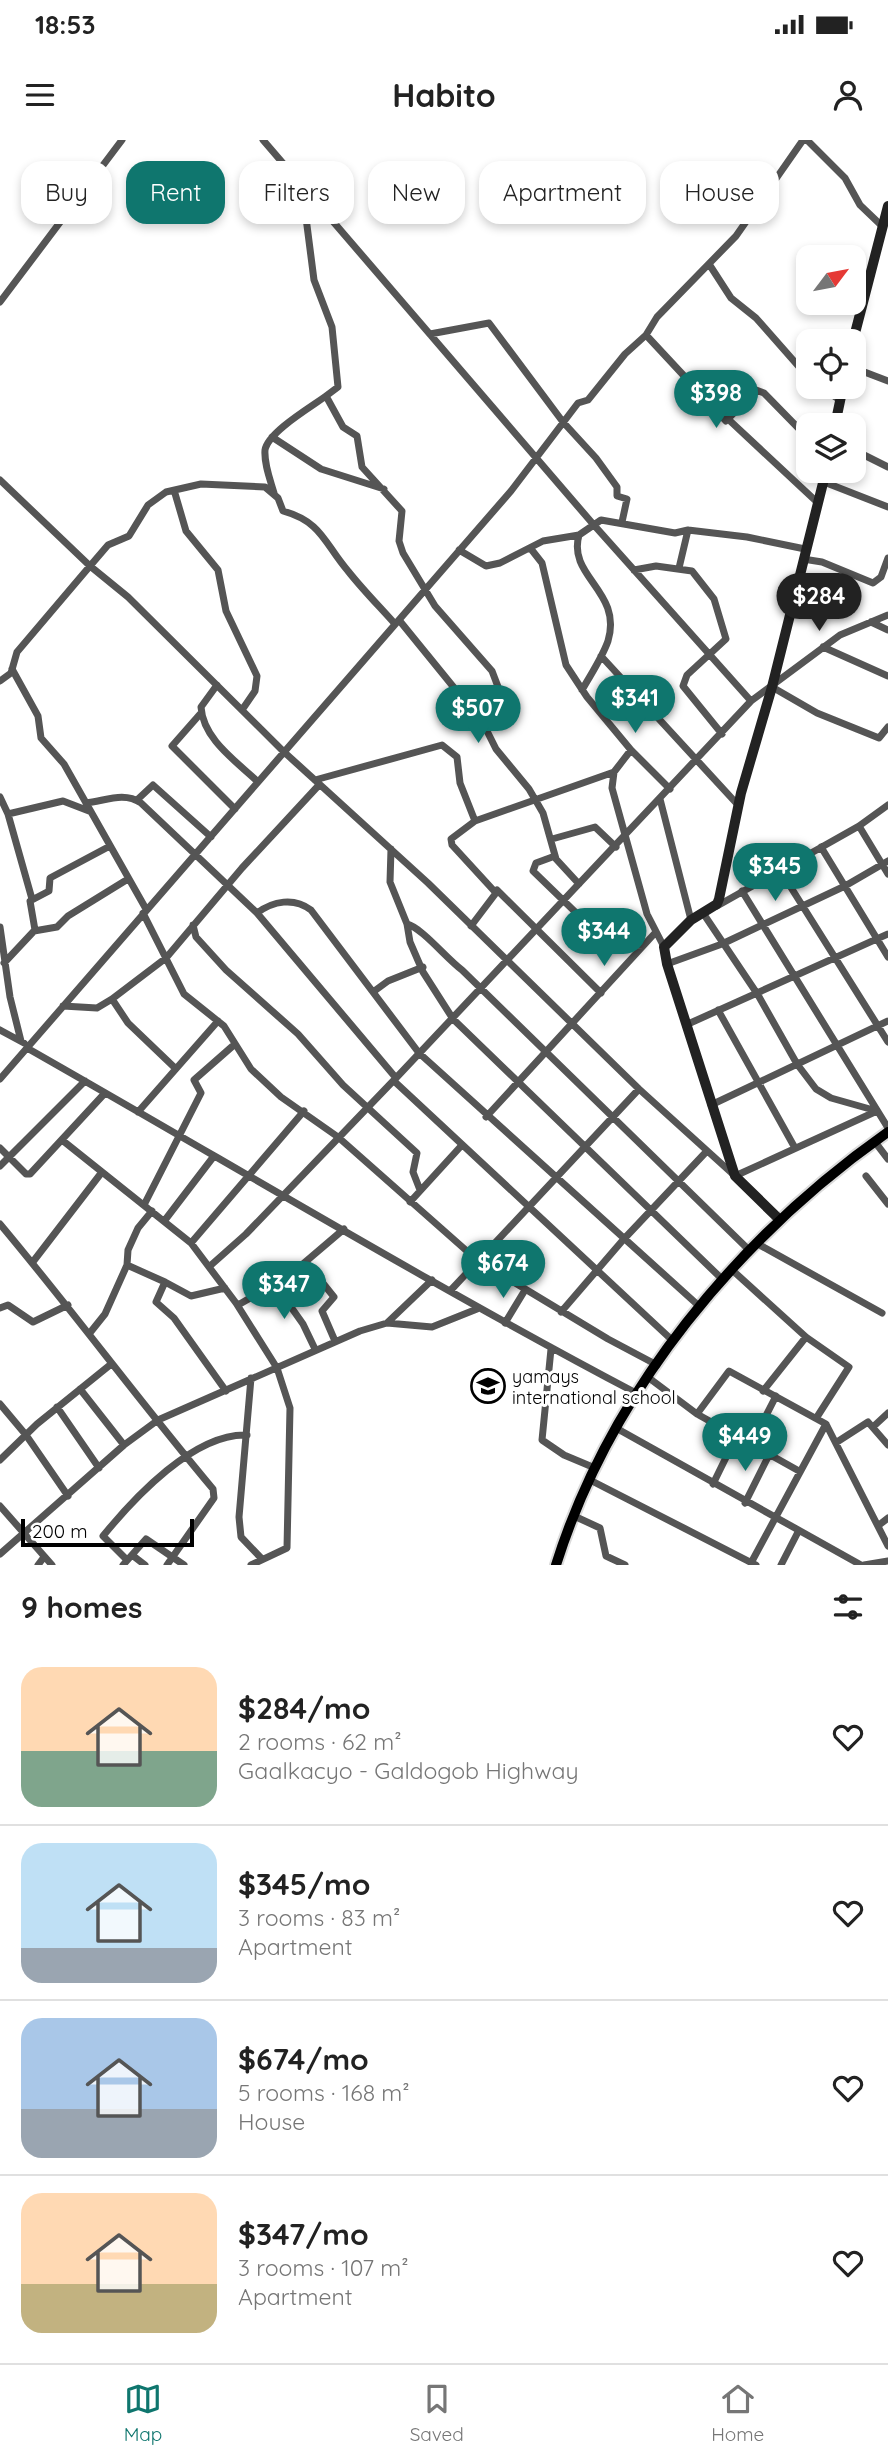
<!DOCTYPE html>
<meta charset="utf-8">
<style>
:root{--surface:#fff;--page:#f2f2f2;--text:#222;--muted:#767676;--line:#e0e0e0;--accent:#0f766e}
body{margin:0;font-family:Quicksand,sans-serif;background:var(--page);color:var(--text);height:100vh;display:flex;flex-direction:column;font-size:26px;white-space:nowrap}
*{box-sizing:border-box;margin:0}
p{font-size:23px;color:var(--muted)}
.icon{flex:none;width:38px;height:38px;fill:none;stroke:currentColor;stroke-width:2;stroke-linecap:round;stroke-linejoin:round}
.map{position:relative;height:1425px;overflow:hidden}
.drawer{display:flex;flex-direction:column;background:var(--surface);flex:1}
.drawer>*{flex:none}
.guide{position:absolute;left:21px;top:21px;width:847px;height:63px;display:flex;gap:14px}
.needle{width:46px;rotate:58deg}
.fabs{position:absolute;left:796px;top:105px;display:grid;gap:14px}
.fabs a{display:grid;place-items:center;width:70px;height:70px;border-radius:14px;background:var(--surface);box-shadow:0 4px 10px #0003;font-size:35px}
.scale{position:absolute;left:21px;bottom:18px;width:173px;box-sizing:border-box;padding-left:7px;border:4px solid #000;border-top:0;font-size:19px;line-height:24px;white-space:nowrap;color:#000;-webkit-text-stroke:5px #fff;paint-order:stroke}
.price{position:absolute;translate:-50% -60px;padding:0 16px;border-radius:24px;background:var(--accent);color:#fff;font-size:23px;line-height:46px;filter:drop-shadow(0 2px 4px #0008)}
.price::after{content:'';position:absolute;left:50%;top:42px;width:21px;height:16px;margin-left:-10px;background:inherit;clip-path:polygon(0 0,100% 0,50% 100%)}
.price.selected{background:#222;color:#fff}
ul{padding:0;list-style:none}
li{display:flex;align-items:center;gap:21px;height:175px;padding:0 21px}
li+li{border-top:2px solid var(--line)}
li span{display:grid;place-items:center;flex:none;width:196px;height:140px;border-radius:21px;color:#555}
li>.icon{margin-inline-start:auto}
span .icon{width:84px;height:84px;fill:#fffc;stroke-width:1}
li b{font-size:30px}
h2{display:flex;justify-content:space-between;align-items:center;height:84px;padding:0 21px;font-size:30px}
.tag{padding:0 24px;border-radius:21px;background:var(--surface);box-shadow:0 4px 10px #0003;font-size:24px;line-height:63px}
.tag.selected{background:var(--accent);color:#fff}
.status{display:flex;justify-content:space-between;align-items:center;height:49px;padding:0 35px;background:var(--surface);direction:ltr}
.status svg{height:19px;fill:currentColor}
header{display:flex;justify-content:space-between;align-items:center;height:91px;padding:0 21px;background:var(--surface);font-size:32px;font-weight:800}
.dock{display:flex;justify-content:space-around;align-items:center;height:98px;border-top:2px solid var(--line);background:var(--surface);font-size:19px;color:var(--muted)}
.dock a{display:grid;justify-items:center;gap:4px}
.dock .selected{color:var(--accent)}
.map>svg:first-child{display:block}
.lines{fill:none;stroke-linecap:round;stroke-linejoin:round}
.primary-casing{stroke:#dbdbdb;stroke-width:14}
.street{stroke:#555;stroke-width:7}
.secondary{stroke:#222;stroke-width:10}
.primary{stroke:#000;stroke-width:10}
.labels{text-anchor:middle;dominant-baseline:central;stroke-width:6;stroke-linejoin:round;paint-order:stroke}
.poi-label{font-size:18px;fill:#000;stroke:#fff;text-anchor:start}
</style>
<div class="status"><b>18:53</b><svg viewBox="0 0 49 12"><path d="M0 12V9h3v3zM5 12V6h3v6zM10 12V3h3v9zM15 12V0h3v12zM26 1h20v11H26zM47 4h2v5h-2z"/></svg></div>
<header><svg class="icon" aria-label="menu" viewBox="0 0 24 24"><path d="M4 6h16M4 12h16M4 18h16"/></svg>Habito<svg class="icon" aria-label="person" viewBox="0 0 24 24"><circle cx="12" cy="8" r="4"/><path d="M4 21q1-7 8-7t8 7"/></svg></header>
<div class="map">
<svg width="888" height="1425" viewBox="0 0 888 1425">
<rect width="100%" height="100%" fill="#fff"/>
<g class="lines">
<g class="primary-casing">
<path id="primary" d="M556,1425C611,1250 739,1097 888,992"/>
</g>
<path class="street" d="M263,0L593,384L751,561
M807,0L845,38L860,65L883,87
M298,42L305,70L314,140L332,187L338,247L326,256L343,287L357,296L362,327L402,371L399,401L403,413L435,466L492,531L500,552L486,589L496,609L529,649L543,673L556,719L579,744
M709,124L731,158L756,178L808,237
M0,162L122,0
M430,194L489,183L563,282L596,318L617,347V356L627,359L622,382
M646,195L726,281L756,250L764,253L808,298
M854,228L888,241
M821,247L840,260
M728,279L818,363
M272,297L321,329L384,349
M854,310L888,327
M0,340L90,426L108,405L129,396L148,365L166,352L201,344L265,347L278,358L283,371C322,382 324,403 348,431C363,450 379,466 395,484
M824,342L888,367
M174,350L186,391L218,430L226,471L257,536L255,551L242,570
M274,353C270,339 264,324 265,310C268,292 311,267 326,256
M579,395C567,437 623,451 608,501C602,518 591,534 582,550
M531,409L542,423L566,525L587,557L631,610L614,632L612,648L647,774L664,807
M459,410L486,426L500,423L543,401L579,395L601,380L675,393L688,390L747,397L805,409
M803,419L822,422L873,443L881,437L888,418
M679,428L688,390
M634,430L656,426L692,431L714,459L726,499L687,535L683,546L722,594
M399,480L486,587
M871,482L888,490
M823,507L888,536
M601,516L738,665
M12,529L38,576L41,598L64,624L146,769
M0,541L11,533L17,512L90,426L128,457L283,611L428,743L639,949L735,1036L877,971
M217,545L201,567C203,599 236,621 257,641
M772,547L817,573L879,598L888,587
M201,573L172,606L235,669
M631,610L670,649
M315,640L442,605L457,617L460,643L475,681
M0,657L8,674L63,661L89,671
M660,659L691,780L694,778
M137,660L153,645L211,697
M86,663C105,661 124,651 141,663L257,773L396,938
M8,674L32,759
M859,686L888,734
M552,699L595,687L616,707
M821,707L888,817
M391,709L390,742L407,784L410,802L423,832L453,879L722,1139
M555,716L536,723L533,731L600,796L617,804L643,805
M780,730L888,902
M497,750L601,853
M742,751L888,988
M717,766L859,686L888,665
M143,773L184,854L224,886L251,929L281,957L338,997L477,1120L608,1199L657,1225
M257,773C273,761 294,757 311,770L419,913L699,1166
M703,773L758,855L797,924L816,949L831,958L877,971
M407,784C422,788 446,818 462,830L749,1110
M193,785L196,797L226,830L298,894L343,945L417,1013L413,1032L420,1050
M471,786L496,753L452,705L451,699L475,681L614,632
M0,787L10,857L21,901
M35,790L30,761L49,751L50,738L110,706
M4,823L34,791L57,787L68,776L128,739
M667,824L722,804L845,746L888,721
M373,852L388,841L423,827
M63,866L97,868L112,859
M718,870L795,1008
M688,884L888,794
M0,890L24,903
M27,908C231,1024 431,1145 638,1254
M175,928L128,883L112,859L166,818L242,728L319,645
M0,939L511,351L578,263L588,260L625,214L646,195L657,177L736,96L803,0
M394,941L673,1201
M711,965L888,881
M138,972L218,881
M486,977L655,793
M62,1000L191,1103L236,1163L277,1228L290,1268L287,1408L251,1425
M875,1002L888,1019
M0,1008L26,1034H30L105,953
M0,1026L85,941
M866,1036L888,1064
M410,1062L462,1005
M144,1065L201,953L194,940L235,904
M165,1080L214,1016
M0,1084C73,1171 140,1262 213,1349L214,1358L167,1425
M191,1103L304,971
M756,1103L882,1173
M306,1122L334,1157L322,1171L335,1201
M32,1123L102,1032
M127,1125L165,1142
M210,1126L246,1094L396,938L751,561L840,495L888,475
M731,1129L806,1197L849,1227L817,1277
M274,1143L303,1184L315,1209
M225,1148L191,1156L165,1142L156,1162L174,1178L226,1251
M450,1151L639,949
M238,1165L290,1135L344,1089
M0,1168L8,1165L33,1182L68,1165
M561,1172L623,1100L706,1012
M387,1183L432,1140
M505,1183L525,1150
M89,1194L105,1174L127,1125L128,1110L138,1088L152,1071
M551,1209L542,1300L564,1315L595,1328
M251,1238L239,1377L241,1397L261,1418
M649,1238L697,1274L799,1331
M80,1249L124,1305
M763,1251L806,1197
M0,1264L26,1295L68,1356
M57,1267L99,1328
M697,1274L729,1231L826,1284L888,1406
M874,1286L888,1273
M616,1288L861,1425
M837,1302L868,1282L888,1305
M751,1305L776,1256
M0,1320L37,1284L110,1225
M590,1340L756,1425
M713,1344L736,1297
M745,1363L769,1315
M0,1366L52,1425
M574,1376L600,1388L606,1416L625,1425
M879,1385L888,1378
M0,1414L124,1305L158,1280L360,1191L387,1183L432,1187L477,1169
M132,1415L145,1425
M127,1420L103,1396C134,1358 194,1293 247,1295
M751,1423L826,1284
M38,1425L44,1417
M123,1425L146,1399L184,1425
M781,1425L798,1392
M864,1425L888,1421"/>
<path class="secondary" d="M853,201L888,66
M835,285L843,247
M779,1079L735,1036L667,824L664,807L691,780L717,764L719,759L741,653L772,547L826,331"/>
<use href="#primary" class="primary"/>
</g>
<defs>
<g id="school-ring" transform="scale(1.75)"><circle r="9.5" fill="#fff" stroke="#000" stroke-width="1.5"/><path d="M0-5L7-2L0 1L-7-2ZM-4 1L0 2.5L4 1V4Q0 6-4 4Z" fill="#000"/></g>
</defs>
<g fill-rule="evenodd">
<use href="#school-ring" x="488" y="1246"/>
</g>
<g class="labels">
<g class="poi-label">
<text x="512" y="1236">yamays<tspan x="512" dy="21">international school</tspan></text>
</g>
</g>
</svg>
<div class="fabs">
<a><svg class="needle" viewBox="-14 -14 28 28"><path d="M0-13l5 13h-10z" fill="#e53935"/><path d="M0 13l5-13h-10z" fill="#767676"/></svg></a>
<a><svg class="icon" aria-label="locate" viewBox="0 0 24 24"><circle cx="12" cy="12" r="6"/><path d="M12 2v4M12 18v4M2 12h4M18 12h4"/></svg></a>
<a><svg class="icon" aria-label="layers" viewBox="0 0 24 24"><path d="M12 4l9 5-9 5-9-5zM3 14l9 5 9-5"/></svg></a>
</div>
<div class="scale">200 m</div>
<b class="price" style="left:716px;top:290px">$398</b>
<b class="price selected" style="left:819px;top:493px">$284</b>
<b class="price" style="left:635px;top:595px">$341</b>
<b class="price" style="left:478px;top:605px">$507</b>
<b class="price" style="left:775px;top:763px">$345</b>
<b class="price" style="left:604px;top:828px">$344</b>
<b class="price" style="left:503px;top:1160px">$674</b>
<b class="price" style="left:284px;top:1181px">$347</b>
<b class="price" style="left:745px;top:1333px">$449</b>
<div class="guide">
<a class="tag">Buy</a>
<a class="tag selected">Rent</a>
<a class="tag">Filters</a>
<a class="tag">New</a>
<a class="tag">Apartment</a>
<a class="tag">House</a>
</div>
</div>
<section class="drawer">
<h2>9 homes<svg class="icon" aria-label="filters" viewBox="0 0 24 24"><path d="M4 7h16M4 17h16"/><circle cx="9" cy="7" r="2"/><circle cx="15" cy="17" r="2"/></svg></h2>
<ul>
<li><span style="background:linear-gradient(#ffd9b3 60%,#7fa58c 0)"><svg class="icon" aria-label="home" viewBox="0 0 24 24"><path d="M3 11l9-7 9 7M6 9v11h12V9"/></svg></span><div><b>$284/mo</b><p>2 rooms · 62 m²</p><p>Gaalkacyo - Galdogob Highway</p></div><svg class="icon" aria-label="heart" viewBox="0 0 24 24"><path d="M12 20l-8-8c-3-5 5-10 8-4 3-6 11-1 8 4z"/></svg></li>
<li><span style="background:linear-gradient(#bfe0f5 75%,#9aa5b1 0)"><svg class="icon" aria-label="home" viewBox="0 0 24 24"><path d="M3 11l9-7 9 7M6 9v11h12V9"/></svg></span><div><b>$345/mo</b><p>3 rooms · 83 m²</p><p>Apartment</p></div><svg class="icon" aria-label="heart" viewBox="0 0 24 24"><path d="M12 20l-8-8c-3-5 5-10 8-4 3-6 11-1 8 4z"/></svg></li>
<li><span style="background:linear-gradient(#a9c7e8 65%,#9aa5b1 0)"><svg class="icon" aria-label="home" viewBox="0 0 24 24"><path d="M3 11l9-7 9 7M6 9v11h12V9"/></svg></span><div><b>$674/mo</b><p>5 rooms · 168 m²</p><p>House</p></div><svg class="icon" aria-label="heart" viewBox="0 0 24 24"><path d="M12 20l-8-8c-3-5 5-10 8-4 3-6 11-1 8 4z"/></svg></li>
<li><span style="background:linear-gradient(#ffd9b3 65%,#c2b280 0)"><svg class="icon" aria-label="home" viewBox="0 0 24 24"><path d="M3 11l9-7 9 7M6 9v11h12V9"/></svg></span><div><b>$347/mo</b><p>3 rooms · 107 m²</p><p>Apartment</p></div><svg class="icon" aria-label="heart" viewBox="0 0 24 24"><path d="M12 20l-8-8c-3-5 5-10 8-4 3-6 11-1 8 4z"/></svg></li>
</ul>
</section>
<nav class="dock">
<a class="selected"><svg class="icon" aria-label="map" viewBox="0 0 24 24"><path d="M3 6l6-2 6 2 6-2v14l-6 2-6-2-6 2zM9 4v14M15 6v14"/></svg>Map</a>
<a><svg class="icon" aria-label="saved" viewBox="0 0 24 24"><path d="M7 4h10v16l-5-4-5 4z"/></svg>Saved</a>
<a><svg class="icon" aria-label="home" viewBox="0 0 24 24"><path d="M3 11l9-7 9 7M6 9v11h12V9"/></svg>Home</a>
</nav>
